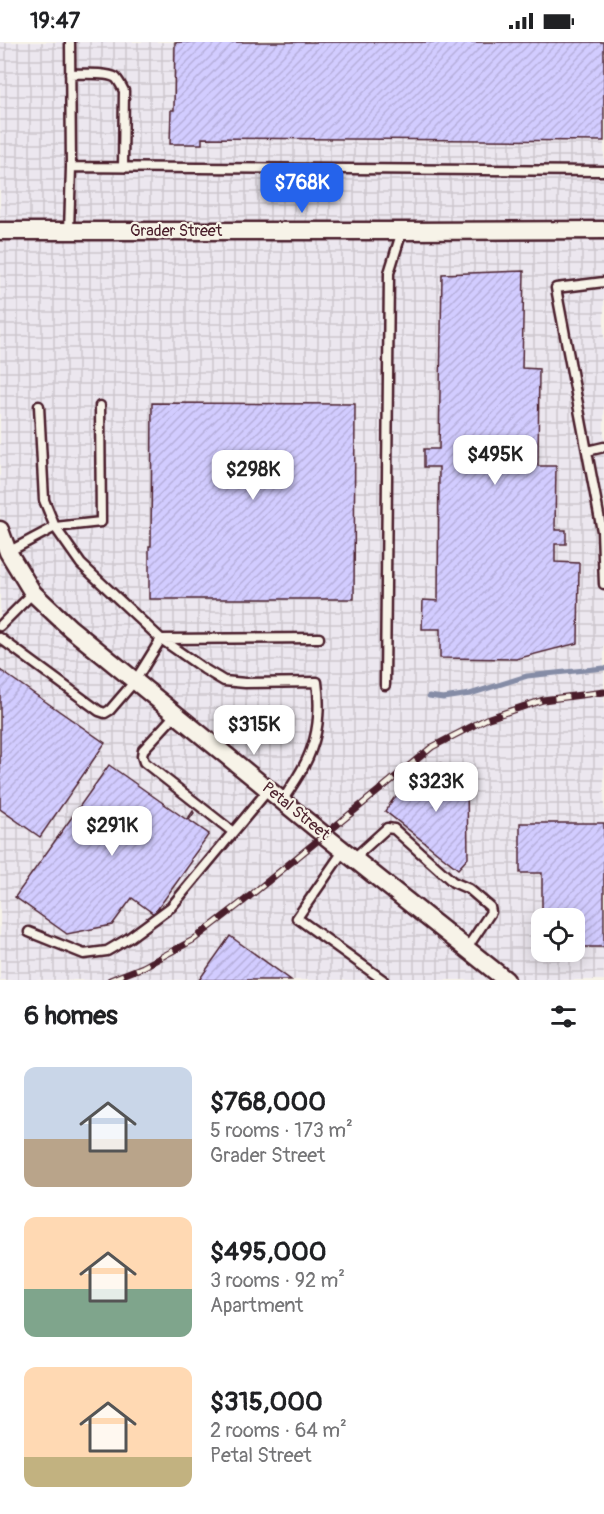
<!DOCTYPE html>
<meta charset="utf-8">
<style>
:root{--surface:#fff;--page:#f2f2f2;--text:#202124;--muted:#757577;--accent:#2563eb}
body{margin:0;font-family:Pangolin,sans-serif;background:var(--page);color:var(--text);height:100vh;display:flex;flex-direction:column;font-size:22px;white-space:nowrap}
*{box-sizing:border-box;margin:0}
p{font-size:20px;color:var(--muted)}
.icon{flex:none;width:33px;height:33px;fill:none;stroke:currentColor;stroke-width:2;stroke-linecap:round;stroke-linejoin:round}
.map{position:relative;height:938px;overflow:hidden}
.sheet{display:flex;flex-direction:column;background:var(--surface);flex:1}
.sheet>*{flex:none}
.controls{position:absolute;left:531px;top:866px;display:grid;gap:12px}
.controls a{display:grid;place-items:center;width:54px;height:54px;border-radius:12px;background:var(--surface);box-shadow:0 3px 15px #0003;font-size:30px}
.price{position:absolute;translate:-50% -51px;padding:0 14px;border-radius:12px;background:#fff;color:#222;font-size:20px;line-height:39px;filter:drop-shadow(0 2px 3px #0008)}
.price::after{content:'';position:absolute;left:50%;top:36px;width:18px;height:14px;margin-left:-9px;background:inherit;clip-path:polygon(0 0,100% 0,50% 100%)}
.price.current{background:var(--accent);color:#fff}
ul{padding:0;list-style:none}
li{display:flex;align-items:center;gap:18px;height:150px;padding:0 24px}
li span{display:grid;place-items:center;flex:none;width:168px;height:120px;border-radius:12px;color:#555}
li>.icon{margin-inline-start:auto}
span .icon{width:72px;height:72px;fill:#fffc;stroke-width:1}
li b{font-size:26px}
h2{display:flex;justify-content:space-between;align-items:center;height:72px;padding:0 24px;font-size:26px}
.status{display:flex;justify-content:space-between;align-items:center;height:42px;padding:0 30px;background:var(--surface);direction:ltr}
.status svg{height:16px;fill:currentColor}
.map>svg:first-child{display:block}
.industrial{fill:url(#industrial-grid);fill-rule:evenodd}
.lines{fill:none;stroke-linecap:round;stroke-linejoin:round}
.stream{stroke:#858ca6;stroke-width:5}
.building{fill:url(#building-hatch);stroke:#4a1f2b;stroke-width:1.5}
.lane-casing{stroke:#4a1f2b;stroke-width:13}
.street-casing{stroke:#4a1f2b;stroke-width:21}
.lane{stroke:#f7f3e8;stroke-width:8}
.street{stroke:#f7f3e8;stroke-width:16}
.rail-casing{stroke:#4a1f2b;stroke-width:7}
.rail{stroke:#f7f3e8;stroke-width:4.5;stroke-dasharray:14;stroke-linecap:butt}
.labels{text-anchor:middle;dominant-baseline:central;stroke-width:4.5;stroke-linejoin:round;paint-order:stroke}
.street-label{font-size:16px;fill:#4a1f2b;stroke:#f7f3e8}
</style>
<div class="status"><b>19:47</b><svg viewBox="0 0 49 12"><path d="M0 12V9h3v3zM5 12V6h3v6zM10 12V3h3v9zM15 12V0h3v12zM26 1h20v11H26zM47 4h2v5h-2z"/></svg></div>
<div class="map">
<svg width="604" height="938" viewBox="0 0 604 938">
<defs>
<pattern id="industrial-grid" width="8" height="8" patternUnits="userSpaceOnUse" patternTransform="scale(1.5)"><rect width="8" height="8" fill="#ece7ef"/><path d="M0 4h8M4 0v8" fill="none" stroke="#ccc6cd"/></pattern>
<pattern id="building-hatch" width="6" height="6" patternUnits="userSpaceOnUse" patternTransform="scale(1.5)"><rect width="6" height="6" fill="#d2ccff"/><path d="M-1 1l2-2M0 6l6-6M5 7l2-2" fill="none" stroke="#b6afdb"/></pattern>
</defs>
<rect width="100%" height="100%" fill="#f7f3e8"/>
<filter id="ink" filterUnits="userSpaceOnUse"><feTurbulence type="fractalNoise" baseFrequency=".0167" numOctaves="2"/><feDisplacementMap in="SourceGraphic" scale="12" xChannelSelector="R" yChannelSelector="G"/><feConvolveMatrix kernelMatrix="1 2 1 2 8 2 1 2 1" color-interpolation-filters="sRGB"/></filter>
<g filter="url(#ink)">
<path class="industrial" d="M0,0H604V938H0ZM542,876H574V909H542Z"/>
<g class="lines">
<path class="stream" d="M429,654L443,656L470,652L527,634L604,626"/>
</g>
<path class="building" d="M175,0H604V99L202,96V102H170L171,68H174Z
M524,229L522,326L539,327L538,424H556L555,488H566V502H555V520L579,521L578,601L516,617L440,616V587H422L423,558L438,559L439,425H424V407H439L442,232Z
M152,361L355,362L354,557H149V504H151Z
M0,628L105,701L40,795L0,767Z
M441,721L467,742L468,816L458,827L385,769L394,756Z
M109,723L187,778L193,769L194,771L189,778L209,792L191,817L192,819L154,872L132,856L112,883L67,892L15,855Z
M520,781H604V905H575L574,876H557V873H544L542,871V831H520Z
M230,894L291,938H199Z"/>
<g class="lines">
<g class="lane-casing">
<path id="lane" d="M70,32C81,32 108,30 116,36C119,39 122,45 124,49L123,125
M71,125L604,129
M69,189L71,125L70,0
M604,240L556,246L602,489L604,542
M39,364L44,458L55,485L81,522L161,597L204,627L224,639L245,641L317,640C320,661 319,686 312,705C306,724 293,742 282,759
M587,409L604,405
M8,510L55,485L101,480L100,364
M0,584L33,551
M0,596L99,669L105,671L110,668L135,639L161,597L319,596
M385,643L389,231L402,189
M176,672L143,708L142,714L144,720L233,790
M344,808L297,876L383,938
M354,816L387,786L394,787L453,840L469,847L490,865L491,870L467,906
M29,890L84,912L107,909L129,896L171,865L269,747"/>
</g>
<g class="street-casing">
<path id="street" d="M0,189H402L604,188
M0,488L8,510L33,551L70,586L324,793L506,938"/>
</g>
<use href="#lane" class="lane"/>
<use href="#street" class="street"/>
<g class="rail-casing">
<path id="rail" d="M110,938L143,925L193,898L245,858L432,705L486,677L543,658L604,650"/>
</g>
<use href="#rail" class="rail"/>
</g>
</g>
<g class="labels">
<g class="street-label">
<text x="176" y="189">Grader Street</text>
<text transform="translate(296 769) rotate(39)">Petal Street</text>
</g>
</g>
</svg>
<div class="controls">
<a><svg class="icon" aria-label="locate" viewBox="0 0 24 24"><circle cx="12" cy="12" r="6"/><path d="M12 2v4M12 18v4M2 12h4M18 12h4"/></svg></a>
</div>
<b class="price current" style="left:302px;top:172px">$768K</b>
<b class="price" style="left:495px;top:444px">$495K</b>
<b class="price" style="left:253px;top:459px">$298K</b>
<b class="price" style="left:254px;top:714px">$315K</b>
<b class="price" style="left:436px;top:771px">$323K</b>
<b class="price" style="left:112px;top:815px">$291K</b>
</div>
<section class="sheet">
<h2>6 homes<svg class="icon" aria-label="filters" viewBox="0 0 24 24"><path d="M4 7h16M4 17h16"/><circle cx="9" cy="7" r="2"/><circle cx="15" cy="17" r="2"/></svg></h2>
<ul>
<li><span style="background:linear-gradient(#c9d6e8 60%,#b9a48a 0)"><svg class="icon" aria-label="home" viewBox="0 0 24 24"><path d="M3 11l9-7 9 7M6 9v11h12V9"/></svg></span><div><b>$768,000</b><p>5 rooms · 173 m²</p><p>Grader Street</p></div></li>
<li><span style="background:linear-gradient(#ffd9b3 60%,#7fa58c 0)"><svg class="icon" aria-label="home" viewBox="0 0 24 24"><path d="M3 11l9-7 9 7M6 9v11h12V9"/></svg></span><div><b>$495,000</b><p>3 rooms · 92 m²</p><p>Apartment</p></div></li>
<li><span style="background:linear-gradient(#ffd9b3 75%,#c2b280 0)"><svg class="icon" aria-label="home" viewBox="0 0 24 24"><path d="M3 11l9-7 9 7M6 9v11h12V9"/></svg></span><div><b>$315,000</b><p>2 rooms · 64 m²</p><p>Petal Street</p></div></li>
</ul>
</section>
